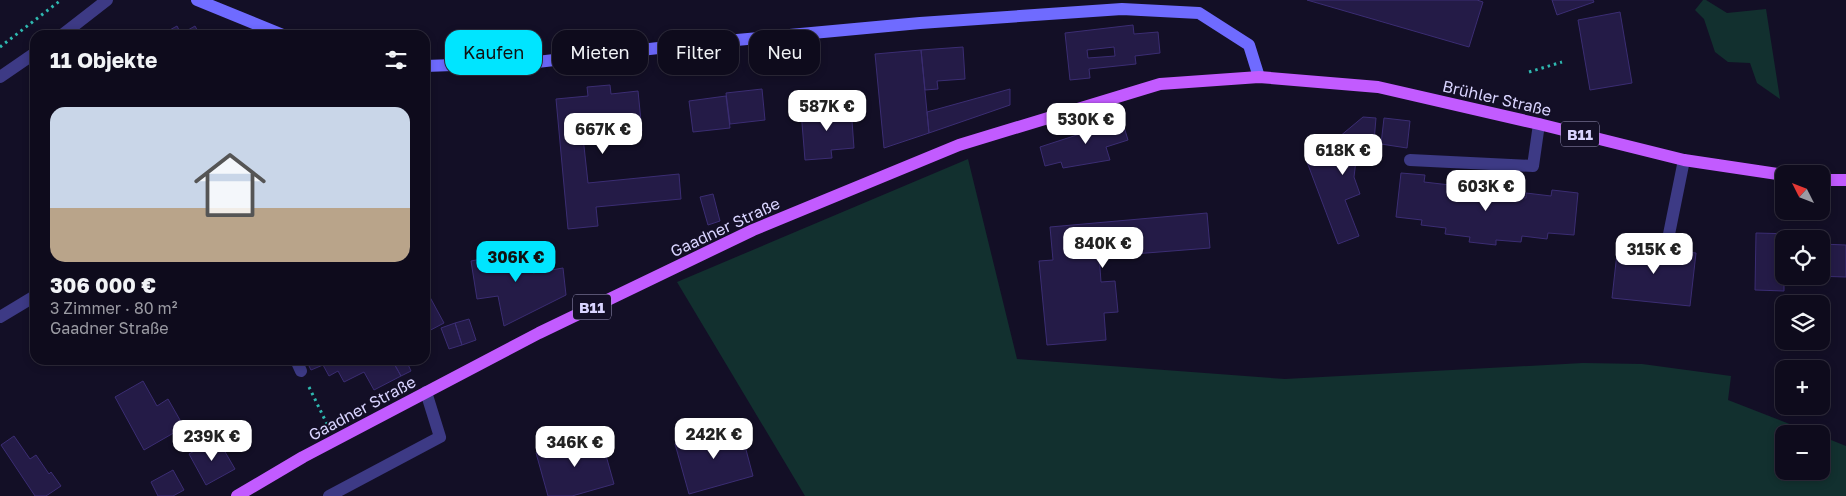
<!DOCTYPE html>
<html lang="de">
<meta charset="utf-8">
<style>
:root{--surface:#0e0b1c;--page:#1c1929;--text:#f1f3f6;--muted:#9b9ba3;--line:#2e2b3b;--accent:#00e5ff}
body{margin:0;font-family:"Golos Text",sans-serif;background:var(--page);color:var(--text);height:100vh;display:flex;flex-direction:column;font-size:19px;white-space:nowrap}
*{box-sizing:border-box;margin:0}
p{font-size:16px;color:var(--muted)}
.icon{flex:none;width:28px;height:28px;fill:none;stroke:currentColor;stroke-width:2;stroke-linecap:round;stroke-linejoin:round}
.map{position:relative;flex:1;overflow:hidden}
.drawer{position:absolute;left:30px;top:30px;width:400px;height:335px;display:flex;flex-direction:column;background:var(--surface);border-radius:15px;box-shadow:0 2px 8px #0003,0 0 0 1px var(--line)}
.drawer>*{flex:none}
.guide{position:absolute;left:445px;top:30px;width:475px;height:45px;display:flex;gap:10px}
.needle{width:32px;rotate:312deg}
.buttons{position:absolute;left:1775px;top:165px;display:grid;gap:10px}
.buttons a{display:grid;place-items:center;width:55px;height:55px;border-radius:10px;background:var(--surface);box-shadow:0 2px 8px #0003,0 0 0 1px var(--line);font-size:25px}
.price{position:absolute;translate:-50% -42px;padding:0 11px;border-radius:10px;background:#fff;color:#222;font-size:16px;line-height:32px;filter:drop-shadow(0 1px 2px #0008)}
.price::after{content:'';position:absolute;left:50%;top:30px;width:15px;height:11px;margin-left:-8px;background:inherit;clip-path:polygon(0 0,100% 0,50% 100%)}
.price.current{background:var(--accent);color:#111}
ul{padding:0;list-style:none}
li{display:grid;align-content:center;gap:10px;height:265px;padding:0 20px}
li span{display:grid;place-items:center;height:155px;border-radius:15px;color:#555}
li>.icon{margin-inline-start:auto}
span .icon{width:90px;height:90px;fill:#fffc;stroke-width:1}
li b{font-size:21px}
h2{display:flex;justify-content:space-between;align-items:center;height:60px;padding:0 20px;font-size:21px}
.chip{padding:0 18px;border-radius:15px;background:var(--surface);box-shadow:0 2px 8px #0003,0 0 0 1px var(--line);font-size:18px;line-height:45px}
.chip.current{background:var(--accent);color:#111}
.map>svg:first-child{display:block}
.green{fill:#12302f}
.building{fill:#241b47;stroke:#3b2d73;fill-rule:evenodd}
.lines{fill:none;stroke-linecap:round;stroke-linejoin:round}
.path{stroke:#2fb8b0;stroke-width:3;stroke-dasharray:2.5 4;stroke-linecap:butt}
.lane{stroke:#3d3a85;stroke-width:12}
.street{stroke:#3d3a85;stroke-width:12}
.secondary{stroke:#6f6bff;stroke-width:12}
.primary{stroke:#c25bff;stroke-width:12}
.labels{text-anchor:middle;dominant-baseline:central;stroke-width:4;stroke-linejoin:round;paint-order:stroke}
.shield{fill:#130f26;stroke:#9e99be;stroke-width:1}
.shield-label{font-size:15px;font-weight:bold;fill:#d9d4ff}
.street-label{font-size:16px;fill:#d9d4ff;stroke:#130f26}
</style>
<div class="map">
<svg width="1846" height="496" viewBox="0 0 1846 496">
<rect width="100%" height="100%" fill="#130f26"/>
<path class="green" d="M1703,0H1706L1727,13L1766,9L1780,99L1757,83L1750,63L1728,62L1715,52L1704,19L1695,10Z
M968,159L1017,359L1285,379L1583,363L1642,364L1731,376L1728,400L1815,434H1784V471H1821V436L1846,446V496H805L677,282Z"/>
<path class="building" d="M1307,0H1477L1483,2L1469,47Z
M1552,0H1593L1594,2L1557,15Z
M1620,12L1632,83L1590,90L1578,20Z
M1133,25L1134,34L1158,32L1160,53L1135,56L1136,64L1089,69L1090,78L1070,80L1065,33ZM1114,47L1115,56L1088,58L1087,50Z
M177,26L181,34L195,26L200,35H167L166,32Z
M963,47L965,79L937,81L938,89L925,90L921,50Z
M921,50L929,133L884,148L875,54Z
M610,85L611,94L638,91L642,131L583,137L588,183L679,174L681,199L596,207L598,226L568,229L556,99L588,96L587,87Z
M762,89L765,120L730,124L726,93Z
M1010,89V105L929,133L927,112Z
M726,96L730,128L693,132L689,101Z
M851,107L854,148L831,150L832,158L805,160L801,111Z
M1121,117L1128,140L1106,147L1110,160L1063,168L1061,162L1045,166L1040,147L1083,133L1081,127Z
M1363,117L1376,118L1373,153L1357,152L1354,177L1360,194L1345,200L1359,236L1338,244L1307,162L1339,149V137Z
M1384,118L1410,121L1407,148L1381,144Z
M1401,173L1425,175L1424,182L1450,185L1449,189L1475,192L1474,198L1500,200L1501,195L1526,198V193L1551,196L1552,190L1578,193L1574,235L1548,233L1547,239L1522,236L1521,242L1496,240V245L1469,242L1470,237L1445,234L1446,228L1421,225L1422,220L1396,217Z
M713,194L720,221L708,225L700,197Z
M1207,213L1210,248L1121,255V252L1099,254L1101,282L1115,281L1118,312L1104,313L1106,340L1047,345L1039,261L1053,260L1050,227Z
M1756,233L1794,234V239H1784V291L1755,290Z
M1618,244L1696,253L1690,306L1612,298Z
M1821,244L1846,245V277L1813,276H1821Z
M508,246L509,255L530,251L533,273L563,268L566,295L504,326L498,296L477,299L471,261L492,257L491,249Z
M425,288L444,323L425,333Z
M469,319L476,340L462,345L455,323Z
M455,323L462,345L449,349L441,328Z
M306,360H392L401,376L374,390L364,372L344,382L338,371L329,376L323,365L311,370Z
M392,360H406L411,371L401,376Z
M143,381L157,406L168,399L184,427L144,450L115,397Z
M740,427L753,476L689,494L675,444Z
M600,434L614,484L572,496H548L536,453Z
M14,436L30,459L36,455L49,474L51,472L61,486L46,496H35L1,445Z
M217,438L235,469L206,485L189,454Z
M173,470L184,490L173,496H158L151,482Z"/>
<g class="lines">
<path class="path" d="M0,47L61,0
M1529,72L1562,62
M309,387L327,424"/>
<path class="lane" d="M1410,160L1533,166L1539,124
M1666,249L1684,160
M329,496L440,437L426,392"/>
<path class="street" d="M62,35L107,0
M0,77L35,53
M0,317L35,296
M296,360L301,371"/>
<path class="secondary" d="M197,0L283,35
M425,66L537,62L693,44L920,23L1122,9L1199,13L1249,45L1259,77"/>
<path class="primary" d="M1821,180H1846
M237,496L303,457L539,333L753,230L959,145L1160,84L1259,77L1378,87L1539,124L1684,160L1784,175"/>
</g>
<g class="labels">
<g class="shield">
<rect x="1561" y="121.5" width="38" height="25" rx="4"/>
<rect x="573" y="294.5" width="38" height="25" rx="4"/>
</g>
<g class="shield-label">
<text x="1580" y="134">B11</text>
<text x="592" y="307">B11</text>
</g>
<g class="street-label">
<text transform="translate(1497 98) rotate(13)">Brühler Straße</text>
<text transform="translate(725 227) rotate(-25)">Gaadner Straße</text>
<text transform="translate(362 408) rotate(-28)">Gaadner Straße</text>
</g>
</g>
</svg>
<div class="buttons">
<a><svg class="needle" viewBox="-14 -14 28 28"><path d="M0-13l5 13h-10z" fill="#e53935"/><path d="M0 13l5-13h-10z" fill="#9b9ba3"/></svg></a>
<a><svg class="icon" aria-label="locate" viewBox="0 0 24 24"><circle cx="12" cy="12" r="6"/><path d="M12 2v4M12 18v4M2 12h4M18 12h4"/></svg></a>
<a><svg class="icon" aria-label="layers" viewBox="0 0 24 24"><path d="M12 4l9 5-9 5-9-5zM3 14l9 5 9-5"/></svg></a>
<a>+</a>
<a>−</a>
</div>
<b class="price" style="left:827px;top:132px">587K €</b>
<b class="price" style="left:1086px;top:145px">530K €</b>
<b class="price" style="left:603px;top:155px">667K €</b>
<b class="price" style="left:1343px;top:176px">618K €</b>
<b class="price" style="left:1486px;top:212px">603K €</b>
<b class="price" style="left:1103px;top:269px">840K €</b>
<b class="price" style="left:1654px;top:275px">315K €</b>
<b class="price current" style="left:516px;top:283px">306K €</b>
<b class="price" style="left:714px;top:460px">242K €</b>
<b class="price" style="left:212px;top:462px">239K €</b>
<b class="price" style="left:575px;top:468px">346K €</b>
<div class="guide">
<a class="chip current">Kaufen</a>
<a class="chip">Mieten</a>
<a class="chip">Filter</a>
<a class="chip">Neu</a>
</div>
<section class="drawer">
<h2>11 Objekte<svg class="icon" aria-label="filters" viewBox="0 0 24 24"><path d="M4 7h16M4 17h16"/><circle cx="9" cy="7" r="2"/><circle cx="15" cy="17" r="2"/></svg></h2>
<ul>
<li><span style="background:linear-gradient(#c9d6e8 65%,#b9a48a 0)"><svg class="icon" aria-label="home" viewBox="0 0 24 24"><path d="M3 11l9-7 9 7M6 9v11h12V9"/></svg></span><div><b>306 000 €</b><p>3 Zimmer · 80 m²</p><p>Gaadner Straße</p></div></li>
</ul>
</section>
</div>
